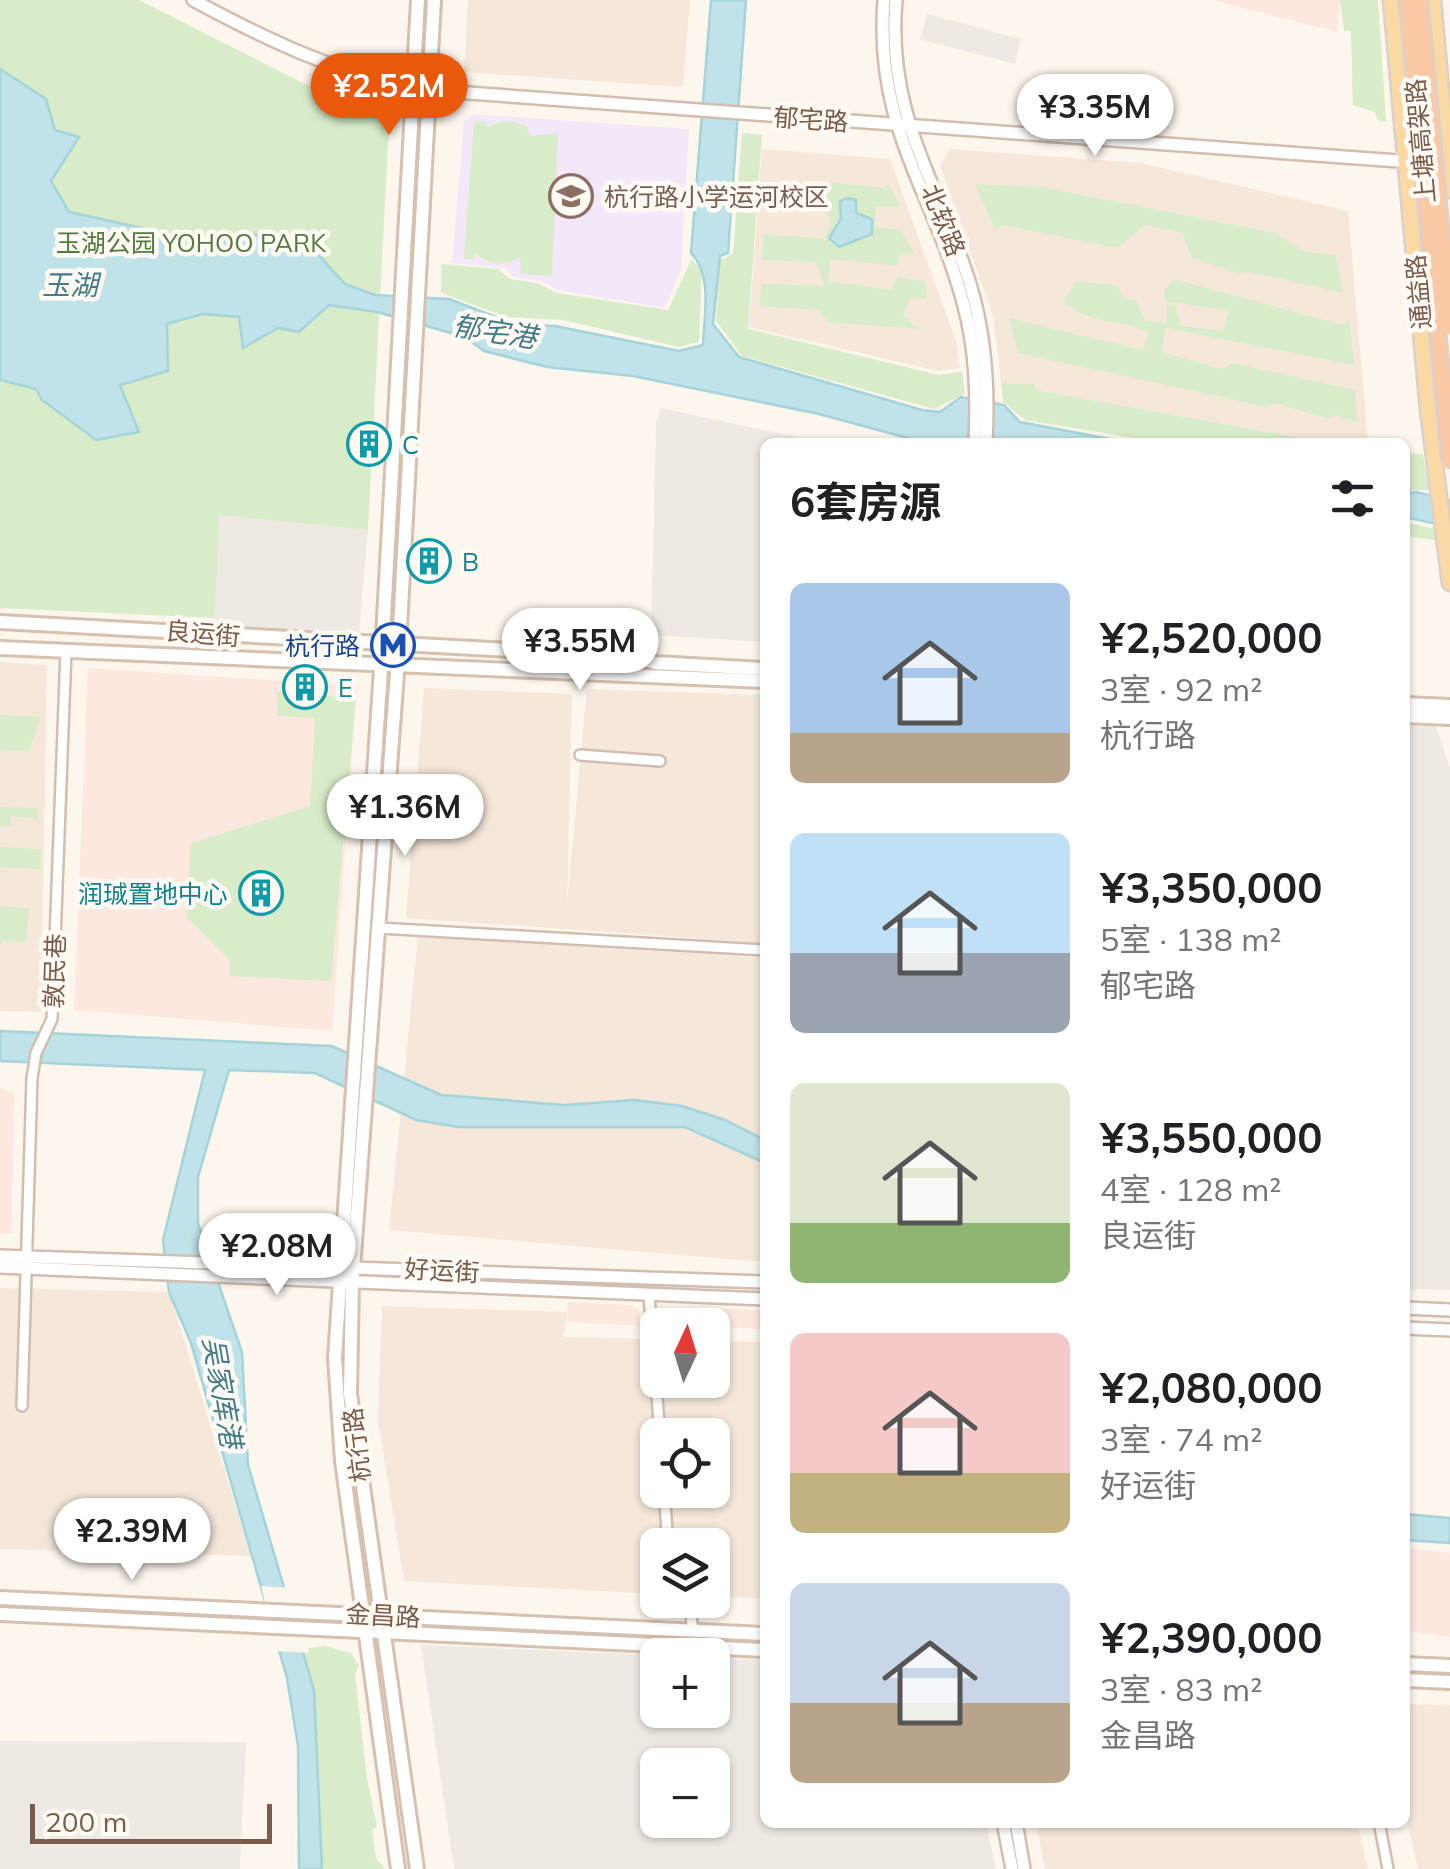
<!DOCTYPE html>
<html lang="zh">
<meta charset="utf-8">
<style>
:root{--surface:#fff;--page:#f6f6f6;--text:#202124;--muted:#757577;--accent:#ea580c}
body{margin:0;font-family:Mulish,"Noto Sans SC",sans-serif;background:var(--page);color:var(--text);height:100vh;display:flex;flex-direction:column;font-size:38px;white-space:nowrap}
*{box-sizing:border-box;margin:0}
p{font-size:32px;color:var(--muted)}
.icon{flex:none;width:55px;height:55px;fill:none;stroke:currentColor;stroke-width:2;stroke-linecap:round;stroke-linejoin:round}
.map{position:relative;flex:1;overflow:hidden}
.details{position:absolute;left:760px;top:438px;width:650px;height:1390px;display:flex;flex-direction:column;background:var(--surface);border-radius:15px;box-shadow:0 2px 8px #0004}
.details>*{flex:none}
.needle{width:65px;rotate:4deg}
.fabs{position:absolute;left:640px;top:1308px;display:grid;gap:20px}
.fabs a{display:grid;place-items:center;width:90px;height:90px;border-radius:15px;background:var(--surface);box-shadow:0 2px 8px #0004;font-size:50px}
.scale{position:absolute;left:30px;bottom:25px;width:242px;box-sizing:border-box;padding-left:10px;border:5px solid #7a5c4d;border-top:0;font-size:28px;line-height:35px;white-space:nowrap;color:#7a5c4d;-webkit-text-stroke:8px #fffaf3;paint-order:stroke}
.price{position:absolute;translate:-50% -85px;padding:0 22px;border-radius:35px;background:#fff;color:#222;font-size:32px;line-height:65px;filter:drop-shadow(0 2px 5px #0008)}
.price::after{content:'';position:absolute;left:50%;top:60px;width:30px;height:22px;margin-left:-15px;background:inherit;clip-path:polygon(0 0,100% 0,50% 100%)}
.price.active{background:var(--accent);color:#fff}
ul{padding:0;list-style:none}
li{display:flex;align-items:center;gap:30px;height:250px;padding:0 30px}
li span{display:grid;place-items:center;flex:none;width:280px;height:200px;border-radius:15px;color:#555}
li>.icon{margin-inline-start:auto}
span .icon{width:120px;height:120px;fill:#fffc;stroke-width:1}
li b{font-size:42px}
h2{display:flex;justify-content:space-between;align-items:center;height:120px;padding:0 30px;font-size:42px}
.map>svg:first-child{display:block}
.residential{fill:#f5e8da;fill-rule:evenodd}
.commercial{fill:#fde8e0}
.industrial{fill:#efe9e4;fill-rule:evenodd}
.education{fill:#f3e8fa}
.green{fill:#d8ecc9}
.water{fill:#bfe3e8;stroke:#a5d3da;stroke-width:2.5}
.pier{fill:#fdf6ec}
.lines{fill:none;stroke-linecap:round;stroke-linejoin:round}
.minor-casing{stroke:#d1beb0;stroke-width:14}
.tertiary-casing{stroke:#d1beb0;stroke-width:16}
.secondary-casing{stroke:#d6c0b0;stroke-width:18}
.primary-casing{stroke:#dad1cd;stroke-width:19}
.minor{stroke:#fff;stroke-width:9}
.tertiary{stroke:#fff;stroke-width:11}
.secondary{stroke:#fff;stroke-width:12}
.primary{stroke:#fbd9a5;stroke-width:14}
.trunk-bridge-casing{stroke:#dad1cd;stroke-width:19;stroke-linecap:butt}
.trunk-bridge{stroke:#f9c8a4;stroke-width:14}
.labels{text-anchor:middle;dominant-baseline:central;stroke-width:9;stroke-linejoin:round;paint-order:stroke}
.street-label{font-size:25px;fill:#7a5c4d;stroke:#fffaf3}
.education-label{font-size:25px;fill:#785e54;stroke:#fffaf3;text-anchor:start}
.park-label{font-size:25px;fill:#537a41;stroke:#fffaf3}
.culture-label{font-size:25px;fill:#0d838f;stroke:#fffaf3;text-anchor:start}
.transit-label{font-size:25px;fill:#164399;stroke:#fffaf3;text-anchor:end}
.water-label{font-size:28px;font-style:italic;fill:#437c86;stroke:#fffaf3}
</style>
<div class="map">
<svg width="1450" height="1869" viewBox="0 0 1450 1869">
<rect width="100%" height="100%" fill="#fdf6ec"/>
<path class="residential" d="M468,0H690L683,87L464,72Z
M762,149L890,159L956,341L960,368L938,371L749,327Z
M950,149L1141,163L1348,211L1368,442H1323L1036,390L1035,384L1001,383L993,316L940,165Z
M0,662L47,665L41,1012L0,1011Z
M424,688L572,694L567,903L587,689L765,695V943L406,918Z
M418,935L765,958V1262L389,1230Z
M0,1288L169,1292L251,1556L0,1549Z
M382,1306L568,1312L563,1337L657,1339L658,1380H712L713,1341L765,1342V1599L713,1596L712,1545H658L657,1594L404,1581L378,1420ZM658,1435H712V1490H658Z
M1405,1704L1450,1705V1869H1418L1405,1813Z
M1036,1823H1357L1368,1869H1045Z"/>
<path class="commercial" d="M1212,0H1340L1337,32Z
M88,668L357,686L332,1031L74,1010Z
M0,1088L14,1093L12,1233H0Z
M568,1302L631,1305L638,1309L642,1326L567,1322Z
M683,1308L765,1310V1329L674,1325Z
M1405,1548L1450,1553V1637L1405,1630Z"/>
<path class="industrial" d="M927,14L1021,39L1015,64L920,39Z
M661,408L818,442H765V642L651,635L656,425Z
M218,514L368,530L359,633L215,626Z
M1405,721L1435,723L1450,769V1290L1405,1289Z
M421,1645L657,1655L658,1710H712L713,1658L765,1660V1822L986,1823L996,1869H454ZM712,1765V1820H658V1765Z
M0,1741L246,1742L240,1869H0Z"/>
<path class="education" d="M471,114L689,129L681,270L665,308L556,290L544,282L514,277L505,268L452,263L464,121Z"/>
<path class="green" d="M0,0H139L309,86L390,106L368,530L219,515L215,618L0,608Z
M1340,0H1378L1386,122L1378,121L1375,112L1353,105C1352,79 1352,59 1351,31H1344Z
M474,121L486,122L487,127C500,120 512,120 526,126L531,136L558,133L552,276L521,274L520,257C504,267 491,266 476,254L475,259H464Z
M742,133L762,135L748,329L939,375L962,371L965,394L934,409L742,356L716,321L720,261L733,253Z
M829,182L884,188L889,184L900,207L875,206L876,227L901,230L915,254L900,253L897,266L830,259L829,281L891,290L898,276L926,282L927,299L910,298L903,315L917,329L829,322L818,310L759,306L762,284L824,286L816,262L762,260L764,234L826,239L831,218L823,210L774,205L779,183L816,187Z
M975,184L1042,187L1275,233L1306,252L1336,255L1343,293L1250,272L1237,273L1192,258L1182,233L1145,225L1118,248L1001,225L996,231Z
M691,260L702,269L699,342L679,347L563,320L507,317L441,293V264L498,269L510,279L537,283L557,293L668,310Z
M1174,279L1343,325L1349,319L1354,365L1165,328L1162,352L1222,369L1232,363L1355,390L1357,422L1334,415L1327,419L1276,403L1267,407L1018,353L1009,318L1143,350L1149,332C1118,317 1091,327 1064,301L1076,281L1118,286L1122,296L1137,302L1145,321L1167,323L1166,305L1175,304L1181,326L1223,331L1229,311L1165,301L1164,291Z
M1001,383L1035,384L1036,390L1323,442H1159L1025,420L1003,402Z
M1405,453L1423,454L1429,490H1405Z
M1405,522L1435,529V540L1405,536Z
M277,692L356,698L331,981L230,976V960L187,918L191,843L310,806L315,718L277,716Z
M0,715L41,717L29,751L0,750Z
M0,807L38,808V819L11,816V826H0Z
M0,847L41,849L40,869L0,867Z
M0,906L29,908L26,942L3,941L0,946Z
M324,1646L351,1653L359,1666L355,1674L367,1779L377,1826L372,1830L376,1858L385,1869H322L314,1690L302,1649Z"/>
<path class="water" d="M711,0H746L728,253L720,256L713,324L739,357L922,410L940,412L961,397L1004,405L1020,422L1126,442H922L819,414L633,376L547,367L484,351L465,337L377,312L329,305L299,332L278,328L243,348L239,317L202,314L167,324L168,371L120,385L139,432L96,440L42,400L36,389L0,380V69L46,99L55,130L79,137L51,181L69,212L169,234L185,251L251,235L271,234L315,251L345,284L375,295L449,299L518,325L555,326L679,351L703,345C704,316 713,274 691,253Z
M848,198L856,200V213L872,219V234L839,247L829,238L841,219L840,201Z
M1416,492L1450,500V527L1405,517V493Z
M0,1031L332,1046L441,1095L564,1105L635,1100L682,1106L725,1120L765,1140V1163L685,1127H458L416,1120L315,1073L229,1070L198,1177V1224L242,1352L248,1465L314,1690L322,1869H299L298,1746L287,1678L191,1343L169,1292L163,1240L205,1070L0,1061Z
M1405,1514L1450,1518V1543L1405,1540Z"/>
<path class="pier" d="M261,1586L290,1588L309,1653L276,1651Z"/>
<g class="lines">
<g class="minor-casing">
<path id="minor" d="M580,755L660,761
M379,928L765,950
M649,1295L660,1435
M22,1406L32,1078L36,1053L52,1019L66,651
M664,1490L668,1545
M689,1600L693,1632
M1379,1822L1388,1869"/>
</g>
<g class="tertiary-casing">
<path id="tertiary" d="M193,0C265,39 333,71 413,89L1412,162
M884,0C874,128 934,192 964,306C976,351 977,396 975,442
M896,0C886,116 938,181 970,284C986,336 989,388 986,442
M0,1256L765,1282
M0,1267L765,1299
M1405,1308L1450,1310
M1405,1328L1450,1330
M1003,1822L1012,1869
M1016,1822L1024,1869"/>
</g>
<g class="secondary-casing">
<path id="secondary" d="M0,622L637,657L655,663L765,669
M0,648L765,681
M1405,704L1450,706
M1405,716L1450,718
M0,1598L765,1634
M0,1614L765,1650
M1405,1664L1450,1666
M1405,1680L1450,1682
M398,1869L342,1461L335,1358L382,654L418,0
M417,1869L350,1394L352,1283L399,646L434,0"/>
</g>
<g class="primary-casing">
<path id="primary" d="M1391,0L1428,410L1450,583
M1433,0L1450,190"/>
</g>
<use href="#minor" class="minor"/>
<use href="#tertiary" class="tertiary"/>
<use href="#secondary" class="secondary"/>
<use href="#primary" class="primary"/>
<g class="trunk-bridge-casing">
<path id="trunk-bridge" d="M1407,0L1450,462
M1420,0L1450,327"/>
</g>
<use href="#trunk-bridge" class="trunk-bridge"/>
</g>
<defs>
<g id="school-ring" transform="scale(2.25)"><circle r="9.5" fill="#fffaf3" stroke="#8d6e63" stroke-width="1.5"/><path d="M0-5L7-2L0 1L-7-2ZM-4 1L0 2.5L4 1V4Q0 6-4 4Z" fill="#8d6e63"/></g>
<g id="building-ring" transform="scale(2.25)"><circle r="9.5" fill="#fffaf3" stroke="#0f9aa8" stroke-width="1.5"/><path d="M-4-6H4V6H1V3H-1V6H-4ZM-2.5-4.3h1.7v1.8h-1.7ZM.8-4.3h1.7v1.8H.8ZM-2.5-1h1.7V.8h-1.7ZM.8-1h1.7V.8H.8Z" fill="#0f9aa8"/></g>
<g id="metro-ring" transform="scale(2.25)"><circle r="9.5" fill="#fffaf3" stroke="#1a4fb4" stroke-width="1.5"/><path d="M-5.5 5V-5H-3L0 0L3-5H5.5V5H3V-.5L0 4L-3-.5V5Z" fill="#1a4fb4"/></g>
</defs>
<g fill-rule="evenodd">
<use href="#school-ring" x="571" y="196"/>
<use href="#building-ring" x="369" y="444"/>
<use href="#building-ring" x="429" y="561"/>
<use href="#metro-ring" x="393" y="645"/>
<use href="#building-ring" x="305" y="687"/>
<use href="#building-ring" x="261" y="893"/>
</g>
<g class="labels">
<g class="street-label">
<text transform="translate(811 119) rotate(4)">郁宅路</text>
<text transform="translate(1420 141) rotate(-95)">上塘高架路</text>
<text transform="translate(944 220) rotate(68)">北软路</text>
<text transform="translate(1418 292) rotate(-95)">通益路</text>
<text transform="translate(203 633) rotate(5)">良运街</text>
<text transform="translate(54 971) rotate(-88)">敦民巷</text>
<text transform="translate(442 1270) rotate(3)">好运街</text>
<text transform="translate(356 1445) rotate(-97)">杭行路</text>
<text transform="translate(383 1615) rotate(3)">金昌路</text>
</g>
<g class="education-label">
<text x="604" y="196">杭行路小学运河校区</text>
</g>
<g class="park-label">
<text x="191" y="242">玉湖公园 YOHOO PARK</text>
</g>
<g class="culture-label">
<text x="402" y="444">C</text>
<text x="462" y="561">B</text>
<text x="338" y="687">E</text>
<text x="228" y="893" text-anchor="end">润珹置地中心</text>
</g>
<g class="transit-label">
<text x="360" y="645">杭行路</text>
</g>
<g class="water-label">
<text x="70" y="284">玉湖</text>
<text transform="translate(495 331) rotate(9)">郁宅港</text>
<text transform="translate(223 1392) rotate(80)">吴家库港</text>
</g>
</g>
</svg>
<div class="fabs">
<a><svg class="needle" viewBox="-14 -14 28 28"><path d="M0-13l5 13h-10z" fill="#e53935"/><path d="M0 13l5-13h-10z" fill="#757577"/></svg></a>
<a><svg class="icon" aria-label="locate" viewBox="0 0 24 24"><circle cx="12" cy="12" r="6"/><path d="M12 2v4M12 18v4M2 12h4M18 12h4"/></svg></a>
<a><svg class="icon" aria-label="layers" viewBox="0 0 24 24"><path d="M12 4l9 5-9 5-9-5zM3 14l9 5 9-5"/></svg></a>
<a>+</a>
<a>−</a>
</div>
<div class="scale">200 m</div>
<b class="price active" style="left:389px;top:138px">¥2.52M</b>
<b class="price" style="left:1095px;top:159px">¥3.35M</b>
<b class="price" style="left:580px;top:693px">¥3.55M</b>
<b class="price" style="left:405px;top:859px">¥1.36M</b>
<b class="price" style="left:277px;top:1298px">¥2.08M</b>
<b class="price" style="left:132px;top:1583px">¥2.39M</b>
<section class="details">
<h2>6套房源<svg class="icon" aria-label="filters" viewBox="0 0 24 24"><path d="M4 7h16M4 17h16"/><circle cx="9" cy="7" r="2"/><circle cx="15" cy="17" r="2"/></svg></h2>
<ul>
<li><span style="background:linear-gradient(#a9c7e8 75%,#b9a48a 0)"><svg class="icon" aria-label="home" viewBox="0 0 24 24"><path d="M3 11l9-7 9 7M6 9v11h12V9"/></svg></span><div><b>¥2,520,000</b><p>3室 · 92 m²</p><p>杭行路</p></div></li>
<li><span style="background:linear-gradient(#bfe0f5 60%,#9aa5b1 0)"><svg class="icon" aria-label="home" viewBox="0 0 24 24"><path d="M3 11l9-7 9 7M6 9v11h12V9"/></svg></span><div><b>¥3,350,000</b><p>5室 · 138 m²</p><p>郁宅路</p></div></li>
<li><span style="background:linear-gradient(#dfe7d0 70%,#8fb573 0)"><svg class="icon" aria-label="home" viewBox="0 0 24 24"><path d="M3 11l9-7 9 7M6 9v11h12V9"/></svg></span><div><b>¥3,550,000</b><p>4室 · 128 m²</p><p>良运街</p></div></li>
<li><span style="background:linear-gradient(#f6c9c9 70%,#c2b280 0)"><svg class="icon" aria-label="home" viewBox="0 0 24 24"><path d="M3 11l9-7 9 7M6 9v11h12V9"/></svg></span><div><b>¥2,080,000</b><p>3室 · 74 m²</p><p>好运街</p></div></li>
<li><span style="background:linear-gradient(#c9d6e8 60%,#b9a48a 0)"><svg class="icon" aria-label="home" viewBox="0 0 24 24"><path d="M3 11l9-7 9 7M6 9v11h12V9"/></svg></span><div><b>¥2,390,000</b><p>3室 · 83 m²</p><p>金昌路</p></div></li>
</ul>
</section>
</div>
